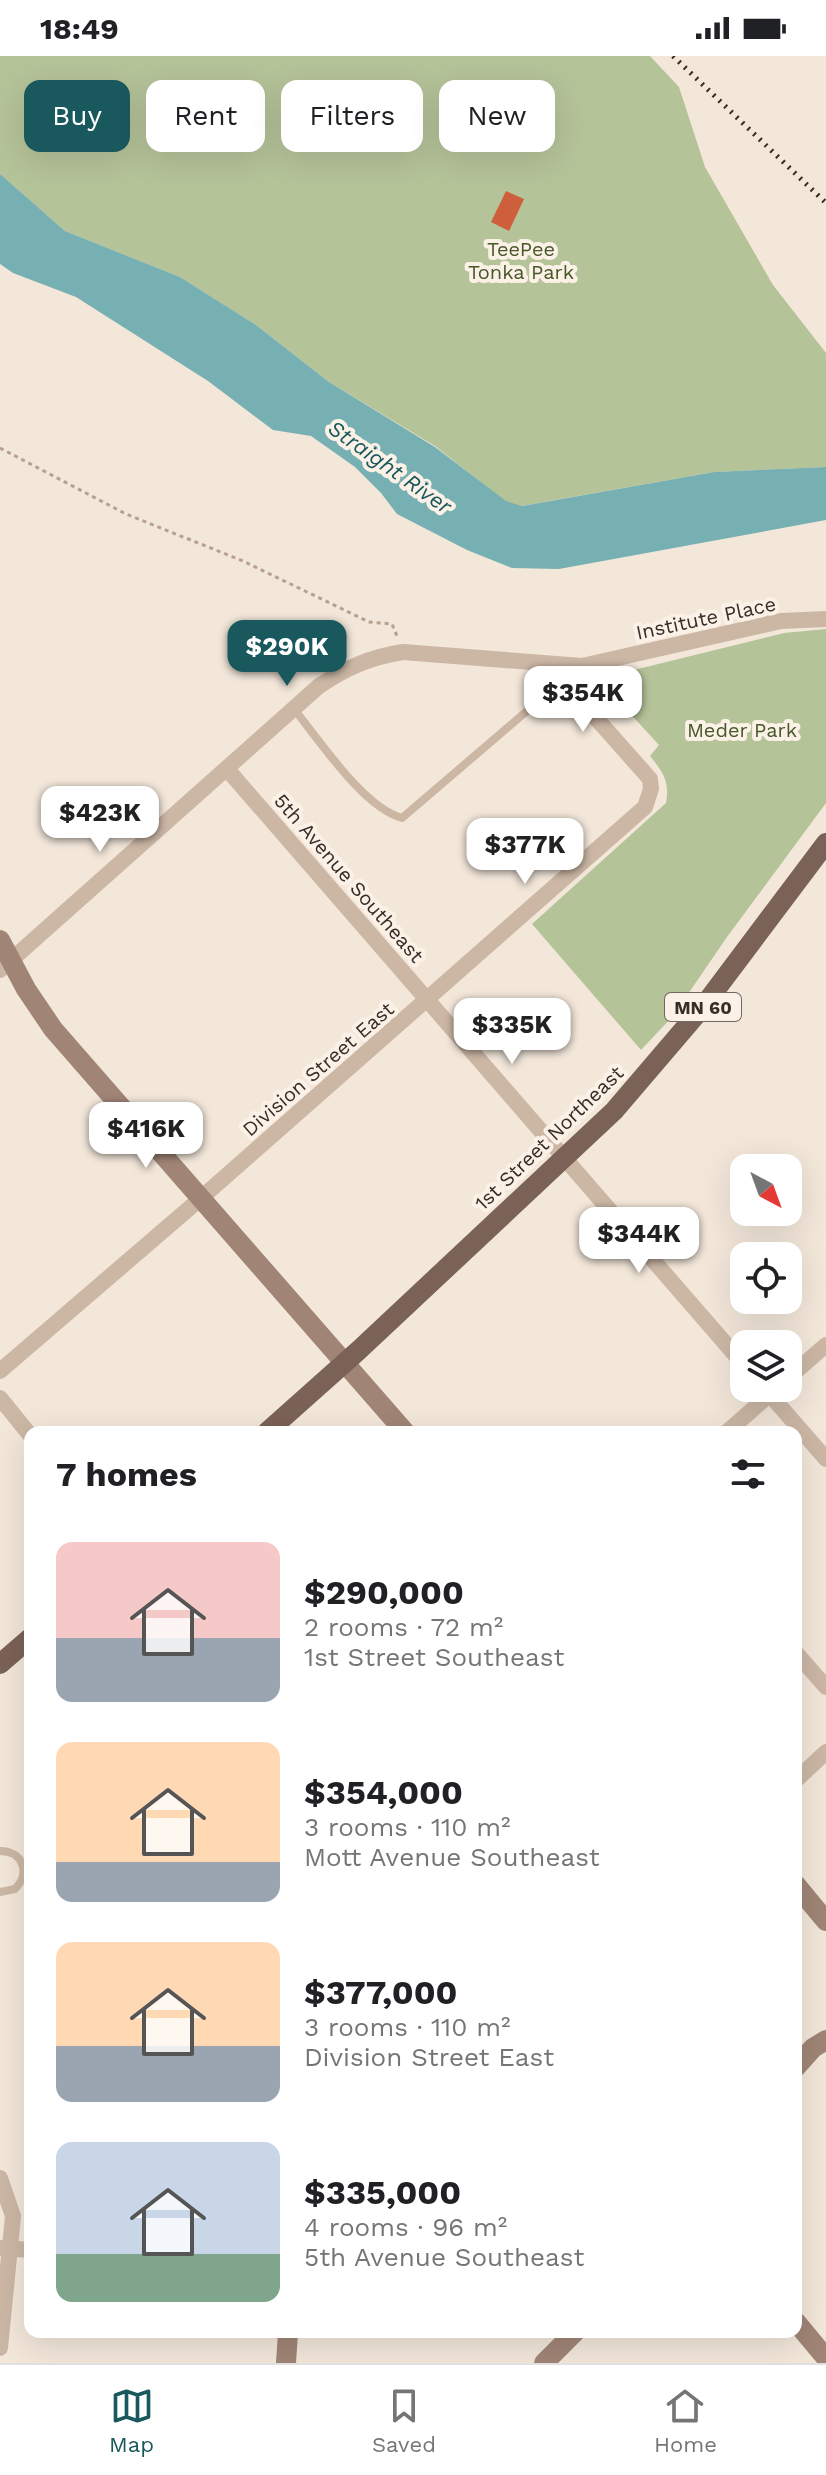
<!DOCTYPE html>
<meta charset="utf-8">
<style>
:root{--surface:#fff;--page:#f6f6f6;--text:#202124;--muted:#757577;--line:#e0e0e0;--accent:#19585c}
body{margin:0;font-family:"Work Sans",sans-serif;background:var(--page);color:var(--text);height:100vh;display:flex;flex-direction:column;font-size:30px;white-space:nowrap}
*{box-sizing:border-box;margin:0}
p{font-size:26px;color:var(--muted)}
.icon{flex:none;width:44px;height:44px;fill:none;stroke:currentColor;stroke-width:2;stroke-linecap:round;stroke-linejoin:round}
.map{position:relative;flex:1;overflow:hidden}
.details{position:absolute;left:24px;top:1370px;width:778px;height:912px;display:flex;flex-direction:column;background:var(--surface);border-radius:16px;box-shadow:0 8px 32px #0002}
.details>*{flex:none}
.guide{position:absolute;left:24px;top:24px;width:778px;height:72px;display:flex;gap:16px}
.needle{width:52px;rotate:139deg}
.controls{position:absolute;left:730px;top:1098px;display:grid;gap:16px}
.controls a{display:grid;place-items:center;width:72px;height:72px;border-radius:16px;background:var(--surface);box-shadow:0 8px 32px #0002;font-size:40px}
.price{position:absolute;translate:-50% -68px;padding:0 18px;border-radius:16px;background:#fff;color:#222;font-size:26px;line-height:52px;filter:drop-shadow(0 2px 4px #0008)}
.price::after{content:'';position:absolute;left:50%;top:48px;width:24px;height:18px;margin-left:-12px;background:inherit;clip-path:polygon(0 0,100% 0,50% 100%)}
.price.active{background:var(--accent);color:#fff}
ul{padding:0;list-style:none}
li{display:flex;align-items:center;gap:24px;height:200px;padding:0 32px}
li span{display:grid;place-items:center;flex:none;width:224px;height:160px;border-radius:16px;color:#555}
li>.icon{margin-inline-start:auto}
span .icon{width:96px;height:96px;fill:#fffc;stroke-width:1}
li b{font-size:34px}
h2{display:flex;justify-content:space-between;align-items:center;height:96px;padding:0 32px;font-size:34px}
.pill{padding:0 28px;border-radius:16px;background:var(--surface);box-shadow:0 8px 32px #0002;font-size:28px;line-height:72px}
.pill.active{background:var(--accent);color:#fff}
.status{display:flex;justify-content:space-between;align-items:center;height:56px;padding:0 40px;background:var(--surface);direction:ltr}
.status svg{height:22px;fill:currentColor}
.menu{display:flex;justify-content:space-around;align-items:center;height:112px;border-top:2px solid var(--line);background:var(--surface);font-size:22px;color:var(--muted)}
.menu a{display:grid;justify-items:center;gap:4px}
.menu .active{color:var(--accent)}
.map>svg:first-child{display:block}
.green{fill:#b5c399}
.water{fill:#77b0b2}
.building{fill:#ce5f3d}
.lines{fill:none;stroke-linecap:round;stroke-linejoin:round}
.path{stroke:#b8a08f;stroke-width:3;stroke-dasharray:4 4;stroke-linecap:butt}
.lane{stroke:#ccb7a5;stroke-width:8}
.street{stroke:#ccb7a5;stroke-width:16}
.secondary{stroke:#a08576;stroke-width:20}
.primary{stroke:#7b6257;stroke-width:20}
.rail{stroke:#372c27;stroke-width:5;stroke-dasharray:2 6;stroke-linecap:butt}
.labels{text-anchor:middle;dominant-baseline:central;stroke-width:8;stroke-linejoin:round;paint-order:stroke}
.shield{fill:#fbf1e7;stroke:#726761;stroke-width:2}
.shield-label{font-size:18px;font-weight:bold;fill:#372c27}
.park-label{font-size:20px;fill:#475829;stroke:#fbf1e7}
.street-label{font-size:20px;fill:#372c27;stroke:#fbf1e7}
.water-label{font-size:22px;font-style:italic;fill:#19585c;stroke:#fbf1e7}
</style>
<div class="status"><b>18:49</b><svg viewBox="0 0 49 12"><path d="M0 12V9h3v3zM5 12V6h3v6zM10 12V3h3v9zM15 12V0h3v12zM26 1h20v11H26zM47 4h2v5h-2z"/></svg></div>
<div class="map">
<svg width="826" height="2307" viewBox="0 0 826 2307">
<rect width="100%" height="100%" fill="#f3e7da"/>
<path class="green" d="M0,0H650L679,31L705,111L773,229L826,297V411L714,416L521,450L506,446L435,390L329,326L256,269L180,221L65,175L3,121L0,118Z
M826,573V747L727,881L673,960L641,994L532,868L666,747C670,726 663,716 650,700L659,689L614,640L603,647L591,635L593,624L784,577Z"/>
<path class="water" d="M0,118L65,175L180,221L256,269L329,326L435,391L506,445L522,450L714,416L826,411V464L559,513L512,512L467,494L397,458L381,437L355,411L311,380L273,374L208,325L76,241L13,217L0,208Z"/>
<path class="building" d="M506,135L524,143L509,175L491,166Z"/>
<g class="lines">
<path class="path" d="M0,392L126,458L243,505L369,566L392,568L397,580"/>
<path class="lane" d="M294,653C320,685 363,751 402,762L562,625
M0,1795C23,1795 31,1817 15,1833L0,1836"/>
<path class="street" d="M227,713L744,1309
M0,914L319,630C346,612 370,601 403,596L582,610L781,565L826,563
M0,1315L200,1143L645,751L651,733L650,723L548,608
M788,1322L826,1289
M764,1332L826,1403
M0,1342L30,1379
M727,1376L777,1332
M796,1597L826,1631
M796,1724L826,1696
M0,2122L13,2160L0,2292
M2,2192L30,2194"/>
<path class="secondary" d="M0,884L26,933L53,973L405,1376
M796,1829L826,1865
M796,2011L813,1992L826,1984
M796,2266L826,2302
M286,2307L288,2276
M544,2307L575,2276"/>
<path class="primary" d="M267,1376L359,1294L614,1055L702,952L826,787
M0,1608L30,1582"/>
<path class="rail" d="M673,0L826,147"/>
</g>
<g class="labels">
<rect class="shield" x="665" y="937" width="76" height="28" rx="6"/>
<g class="shield-label">
<text x="703" y="951">MN 60</text>
</g>
<g class="park-label">
<text x="521" y="193">TeePee<tspan x="521" dy="23">Tonka Park</tspan></text>
<text x="742" y="674">Meder Park</text>
</g>
<g class="street-label">
<text transform="translate(706 562) rotate(-12)">Institute Place</text>
<text transform="translate(349 822) rotate(49)">5th Avenue Southeast</text>
<text transform="translate(318 1013) rotate(-41)">Division Street East</text>
<text transform="translate(549 1082) rotate(-44)">1st Street Northeast</text>
</g>
<g class="water-label">
<text transform="translate(390 411) rotate(35)">Straight River</text>
</g>
</g>
</svg>
<div class="controls">
<a><svg class="needle" viewBox="-14 -14 28 28"><path d="M0-13l5 13h-10z" fill="#e53935"/><path d="M0 13l5-13h-10z" fill="#757577"/></svg></a>
<a><svg class="icon" aria-label="locate" viewBox="0 0 24 24"><circle cx="12" cy="12" r="6"/><path d="M12 2v4M12 18v4M2 12h4M18 12h4"/></svg></a>
<a><svg class="icon" aria-label="layers" viewBox="0 0 24 24"><path d="M12 4l9 5-9 5-9-5zM3 14l9 5 9-5"/></svg></a>
</div>
<b class="price active" style="left:287px;top:632px">$290K</b>
<b class="price" style="left:583px;top:678px">$354K</b>
<b class="price" style="left:100px;top:798px">$423K</b>
<b class="price" style="left:525px;top:830px">$377K</b>
<b class="price" style="left:512px;top:1010px">$335K</b>
<b class="price" style="left:146px;top:1114px">$416K</b>
<b class="price" style="left:639px;top:1219px">$344K</b>
<div class="guide">
<a class="pill active">Buy</a>
<a class="pill">Rent</a>
<a class="pill">Filters</a>
<a class="pill">New</a>
</div>
<section class="details">
<h2>7 homes<svg class="icon" aria-label="filters" viewBox="0 0 24 24"><path d="M4 7h16M4 17h16"/><circle cx="9" cy="7" r="2"/><circle cx="15" cy="17" r="2"/></svg></h2>
<ul>
<li><span style="background:linear-gradient(#f6c9c9 60%,#9aa5b1 0)"><svg class="icon" aria-label="home" viewBox="0 0 24 24"><path d="M3 11l9-7 9 7M6 9v11h12V9"/></svg></span><div><b>$290,000</b><p>2 rooms · 72 m²</p><p>1st Street Southeast</p></div></li>
<li><span style="background:linear-gradient(#ffd9b3 75%,#9aa5b1 0)"><svg class="icon" aria-label="home" viewBox="0 0 24 24"><path d="M3 11l9-7 9 7M6 9v11h12V9"/></svg></span><div><b>$354,000</b><p>3 rooms · 110 m²</p><p>Mott Avenue Southeast</p></div></li>
<li><span style="background:linear-gradient(#ffd9b3 65%,#9aa5b1 0)"><svg class="icon" aria-label="home" viewBox="0 0 24 24"><path d="M3 11l9-7 9 7M6 9v11h12V9"/></svg></span><div><b>$377,000</b><p>3 rooms · 110 m²</p><p>Division Street East</p></div></li>
<li><span style="background:linear-gradient(#c9d6e8 70%,#7fa58c 0)"><svg class="icon" aria-label="home" viewBox="0 0 24 24"><path d="M3 11l9-7 9 7M6 9v11h12V9"/></svg></span><div><b>$335,000</b><p>4 rooms · 96 m²</p><p>5th Avenue Southeast</p></div></li>
</ul>
</section>
</div>
<nav class="menu">
<a class="active"><svg class="icon" aria-label="map" viewBox="0 0 24 24"><path d="M3 6l6-2 6 2 6-2v14l-6 2-6-2-6 2zM9 4v14M15 6v14"/></svg>Map</a>
<a><svg class="icon" aria-label="saved" viewBox="0 0 24 24"><path d="M7 4h10v16l-5-4-5 4z"/></svg>Saved</a>
<a><svg class="icon" aria-label="home" viewBox="0 0 24 24"><path d="M3 11l9-7 9 7M6 9v11h12V9"/></svg>Home</a>
</nav>
